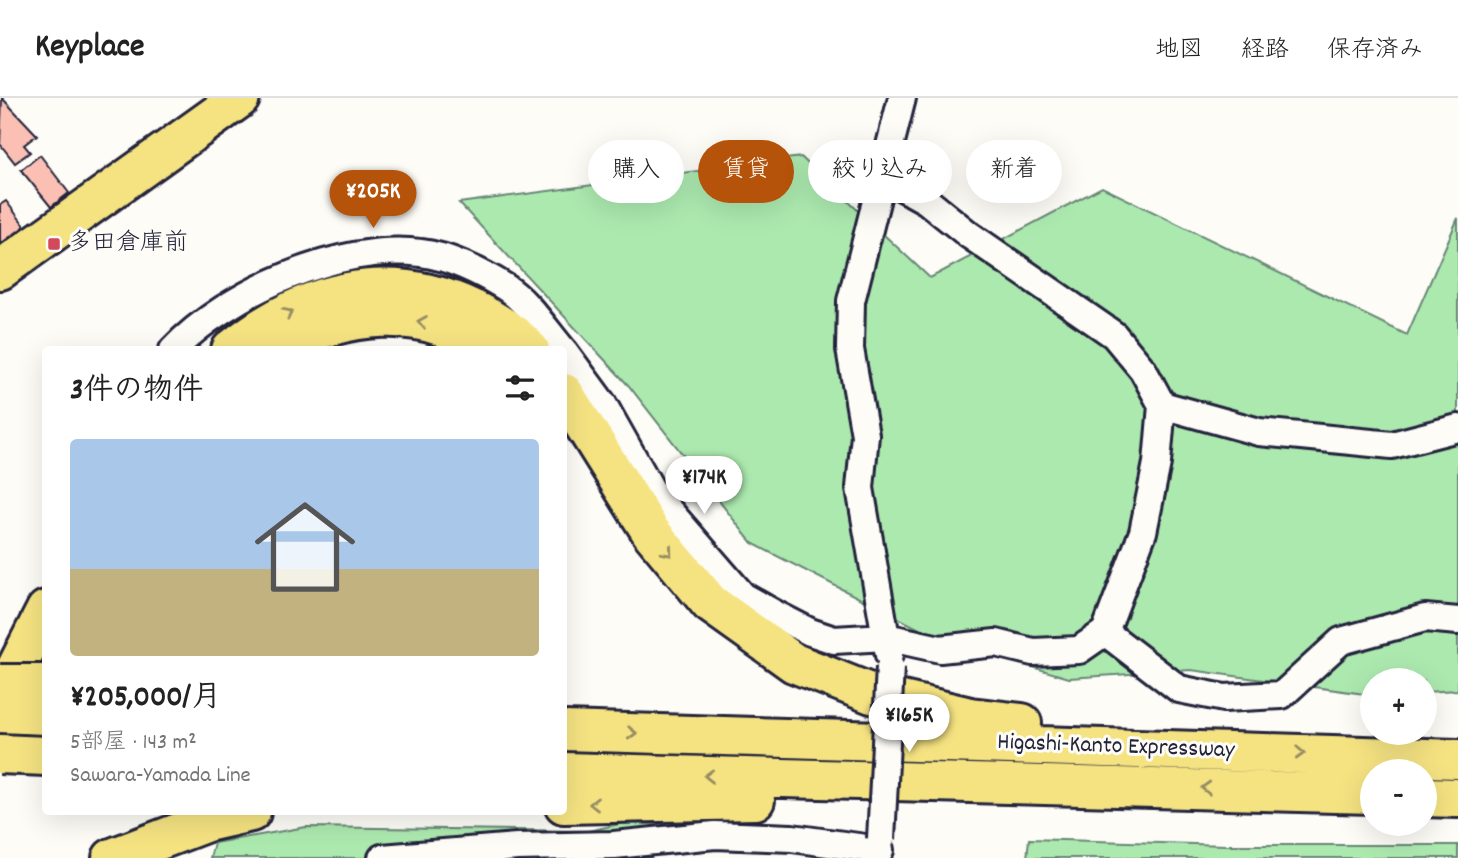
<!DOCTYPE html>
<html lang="ja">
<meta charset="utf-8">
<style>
:root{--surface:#fff;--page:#f6f6f6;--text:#222;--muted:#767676;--line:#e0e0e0;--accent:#b45309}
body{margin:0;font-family:Dekko,"Klee One",sans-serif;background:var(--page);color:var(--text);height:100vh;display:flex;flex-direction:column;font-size:26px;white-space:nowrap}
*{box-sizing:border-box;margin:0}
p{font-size:23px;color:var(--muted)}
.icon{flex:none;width:38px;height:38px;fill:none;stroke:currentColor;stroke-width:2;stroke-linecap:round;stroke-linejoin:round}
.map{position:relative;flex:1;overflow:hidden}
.drawer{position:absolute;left:42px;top:248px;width:525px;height:469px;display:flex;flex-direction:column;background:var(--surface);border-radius:7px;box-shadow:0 7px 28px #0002}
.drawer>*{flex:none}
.top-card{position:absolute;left:588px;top:42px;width:665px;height:63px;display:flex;gap:14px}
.tools{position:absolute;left:1360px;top:570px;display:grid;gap:14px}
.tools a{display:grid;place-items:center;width:77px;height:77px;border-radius:50%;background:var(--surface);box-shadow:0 7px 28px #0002;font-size:35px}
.price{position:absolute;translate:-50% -60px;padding:0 16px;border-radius:24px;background:#fff;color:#222;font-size:23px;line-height:46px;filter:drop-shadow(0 2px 4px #0008)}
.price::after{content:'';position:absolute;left:50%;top:42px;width:21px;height:16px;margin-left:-10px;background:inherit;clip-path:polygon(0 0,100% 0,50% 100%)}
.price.on{background:var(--accent);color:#fff}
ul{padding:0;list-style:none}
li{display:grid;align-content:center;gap:14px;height:371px;padding:0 28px}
li span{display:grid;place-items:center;height:217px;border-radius:7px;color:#555}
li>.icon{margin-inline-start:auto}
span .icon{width:126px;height:126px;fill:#fffc;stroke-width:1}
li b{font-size:30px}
h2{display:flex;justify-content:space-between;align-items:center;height:84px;padding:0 28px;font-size:30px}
.tag{padding:0 24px;border-radius:32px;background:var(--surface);box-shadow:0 7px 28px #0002;font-size:24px;line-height:63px}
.tag.on{background:var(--accent);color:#fff}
header{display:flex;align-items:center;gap:42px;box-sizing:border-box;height:98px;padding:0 35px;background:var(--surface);border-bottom:2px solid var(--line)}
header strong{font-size:33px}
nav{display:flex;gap:38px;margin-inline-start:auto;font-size:24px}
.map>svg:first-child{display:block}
.green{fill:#ace9af;stroke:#678675;stroke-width:2}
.building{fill:#fbc0b3;stroke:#22223b;stroke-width:2}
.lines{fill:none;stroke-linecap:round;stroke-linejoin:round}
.minor-casing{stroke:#22223b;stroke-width:32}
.primary-casing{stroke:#22223b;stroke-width:44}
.motorway-casing{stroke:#22223b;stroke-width:44}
.minor{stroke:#fdfcf7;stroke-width:26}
.primary{stroke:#f5e382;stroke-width:38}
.motorway{stroke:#f5e382;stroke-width:38}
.minor-bridge-casing{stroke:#22223b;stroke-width:32;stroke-linecap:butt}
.motorway-bridge-casing{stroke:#22223b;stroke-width:44;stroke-linecap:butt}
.minor-bridge{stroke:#fdfcf7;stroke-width:26}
.motorway-bridge{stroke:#f5e382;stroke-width:38}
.oneway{stroke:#968c62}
.poi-dot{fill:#d1495b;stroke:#fdfcf7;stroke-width:2.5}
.labels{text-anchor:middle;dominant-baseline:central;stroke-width:6;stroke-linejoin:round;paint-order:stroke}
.poi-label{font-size:24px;fill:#22223b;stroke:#fdfcf7;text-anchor:start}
.street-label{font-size:24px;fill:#22223b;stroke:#fdfcf7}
</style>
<header>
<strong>Keyplace</strong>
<nav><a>地図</a><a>経路</a><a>保存済み</a></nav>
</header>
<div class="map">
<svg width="1458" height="760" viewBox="0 0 1458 760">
<rect width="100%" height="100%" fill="#fdfcf7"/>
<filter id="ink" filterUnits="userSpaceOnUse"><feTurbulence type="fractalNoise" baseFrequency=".0143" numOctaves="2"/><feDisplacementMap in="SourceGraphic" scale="14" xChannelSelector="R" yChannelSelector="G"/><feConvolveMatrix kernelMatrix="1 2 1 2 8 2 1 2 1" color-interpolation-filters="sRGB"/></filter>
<g filter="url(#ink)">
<path class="green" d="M801,59L930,180L1102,89L1407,237L1458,120V592L1425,594L1424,583H1372V597L1191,572L1069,580L939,541L752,445L629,288L459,105Z
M624,725L659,726L651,760H210L214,745L306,729L588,733Z
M1029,741L1226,747H1458V760H1027Z"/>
<path class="building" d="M2,0L37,37L24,47L30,54L15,65L0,46Z
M40,57L69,95L51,109L21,72Z
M6,103L25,128L0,148V107Z"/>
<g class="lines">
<g class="minor-casing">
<path id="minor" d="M882,78L927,103L968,136L1114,237L1143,272L1162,307L1259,334L1392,347L1458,330
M173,252C227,195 341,144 421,155C448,158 481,174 505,189C527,203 546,232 563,252
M564,253L603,306L652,393L743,498L777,517L810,534L834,542L886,539L940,551L996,545L1033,554L1079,552L1105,534
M1162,307L1157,365L1143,434L1105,534L1179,591L1224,600L1282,597L1341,543L1425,520L1458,523
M889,557L860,390L865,337L850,251L851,203L902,0
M382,760L517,749L614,747L715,737L792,740L880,752"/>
</g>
<g class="primary-casing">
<path id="primary" d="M0,172L240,0"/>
</g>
<g class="motorway-casing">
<path id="motorway" d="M278,249C343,216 422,203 484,252
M231,252C303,193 387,170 474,212C494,222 516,235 530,252
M564,295L651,434L710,505L794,565L872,596L970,619L1022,625
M0,602L46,512
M564,633L1458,661
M564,674L1372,696
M1424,699L1458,700
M564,706L755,702
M112,760L207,724L251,714"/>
</g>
<use href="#minor" class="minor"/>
<use href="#primary" class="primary"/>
<use href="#motorway" class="motorway"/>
<g class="minor-bridge-casing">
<path id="minor-bridge" d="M881,741L890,569"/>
</g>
<g class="motorway-bridge-casing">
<path id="motorway-bridge" d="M0,586H46
M0,615L46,617
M0,656L46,658"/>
</g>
<use href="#minor-bridge" class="minor-bridge"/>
<use href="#motorway-bridge" class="motorway-bridge"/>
</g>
<defs><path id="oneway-chevron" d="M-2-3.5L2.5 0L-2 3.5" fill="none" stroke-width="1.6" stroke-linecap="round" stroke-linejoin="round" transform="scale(1.75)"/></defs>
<g class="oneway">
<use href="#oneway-chevron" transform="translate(288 215) rotate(-27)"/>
<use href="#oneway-chevron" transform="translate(422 224) rotate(-171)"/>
<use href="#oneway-chevron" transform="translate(668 454) rotate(50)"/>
<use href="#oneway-chevron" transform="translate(632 635) rotate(2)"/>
<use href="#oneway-chevron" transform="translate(1300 655) rotate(2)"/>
<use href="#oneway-chevron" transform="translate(709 678) rotate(-179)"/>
<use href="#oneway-chevron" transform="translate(1206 690) rotate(-178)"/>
<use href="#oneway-chevron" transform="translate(594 706) rotate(-180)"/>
</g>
</g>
<rect class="poi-dot" x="47" y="139" width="14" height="14" rx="3.5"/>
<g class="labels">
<g class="poi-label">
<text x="68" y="146">多田倉庫前</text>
</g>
<g class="street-label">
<text transform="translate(1116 649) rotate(2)">Higashi-Kanto Expressway</text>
</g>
</g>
</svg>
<div class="tools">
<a>+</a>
<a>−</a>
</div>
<b class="price on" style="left:373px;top:132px">¥205K</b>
<b class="price" style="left:704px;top:418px">¥174K</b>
<b class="price" style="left:909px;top:656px">¥165K</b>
<div class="top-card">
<a class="tag">購入</a>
<a class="tag on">賃貸</a>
<a class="tag">絞り込み</a>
<a class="tag">新着</a>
</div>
<section class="drawer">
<h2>3件の物件<svg class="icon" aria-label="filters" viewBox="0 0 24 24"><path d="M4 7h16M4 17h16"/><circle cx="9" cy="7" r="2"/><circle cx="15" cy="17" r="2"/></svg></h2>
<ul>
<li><span style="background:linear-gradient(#a9c7e8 60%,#c2b280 0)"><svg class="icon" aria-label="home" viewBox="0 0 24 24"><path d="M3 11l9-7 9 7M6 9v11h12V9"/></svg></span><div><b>¥205,000/月</b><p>5部屋 · 143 m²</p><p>Sawara-Yamada Line</p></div></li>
</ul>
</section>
</div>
